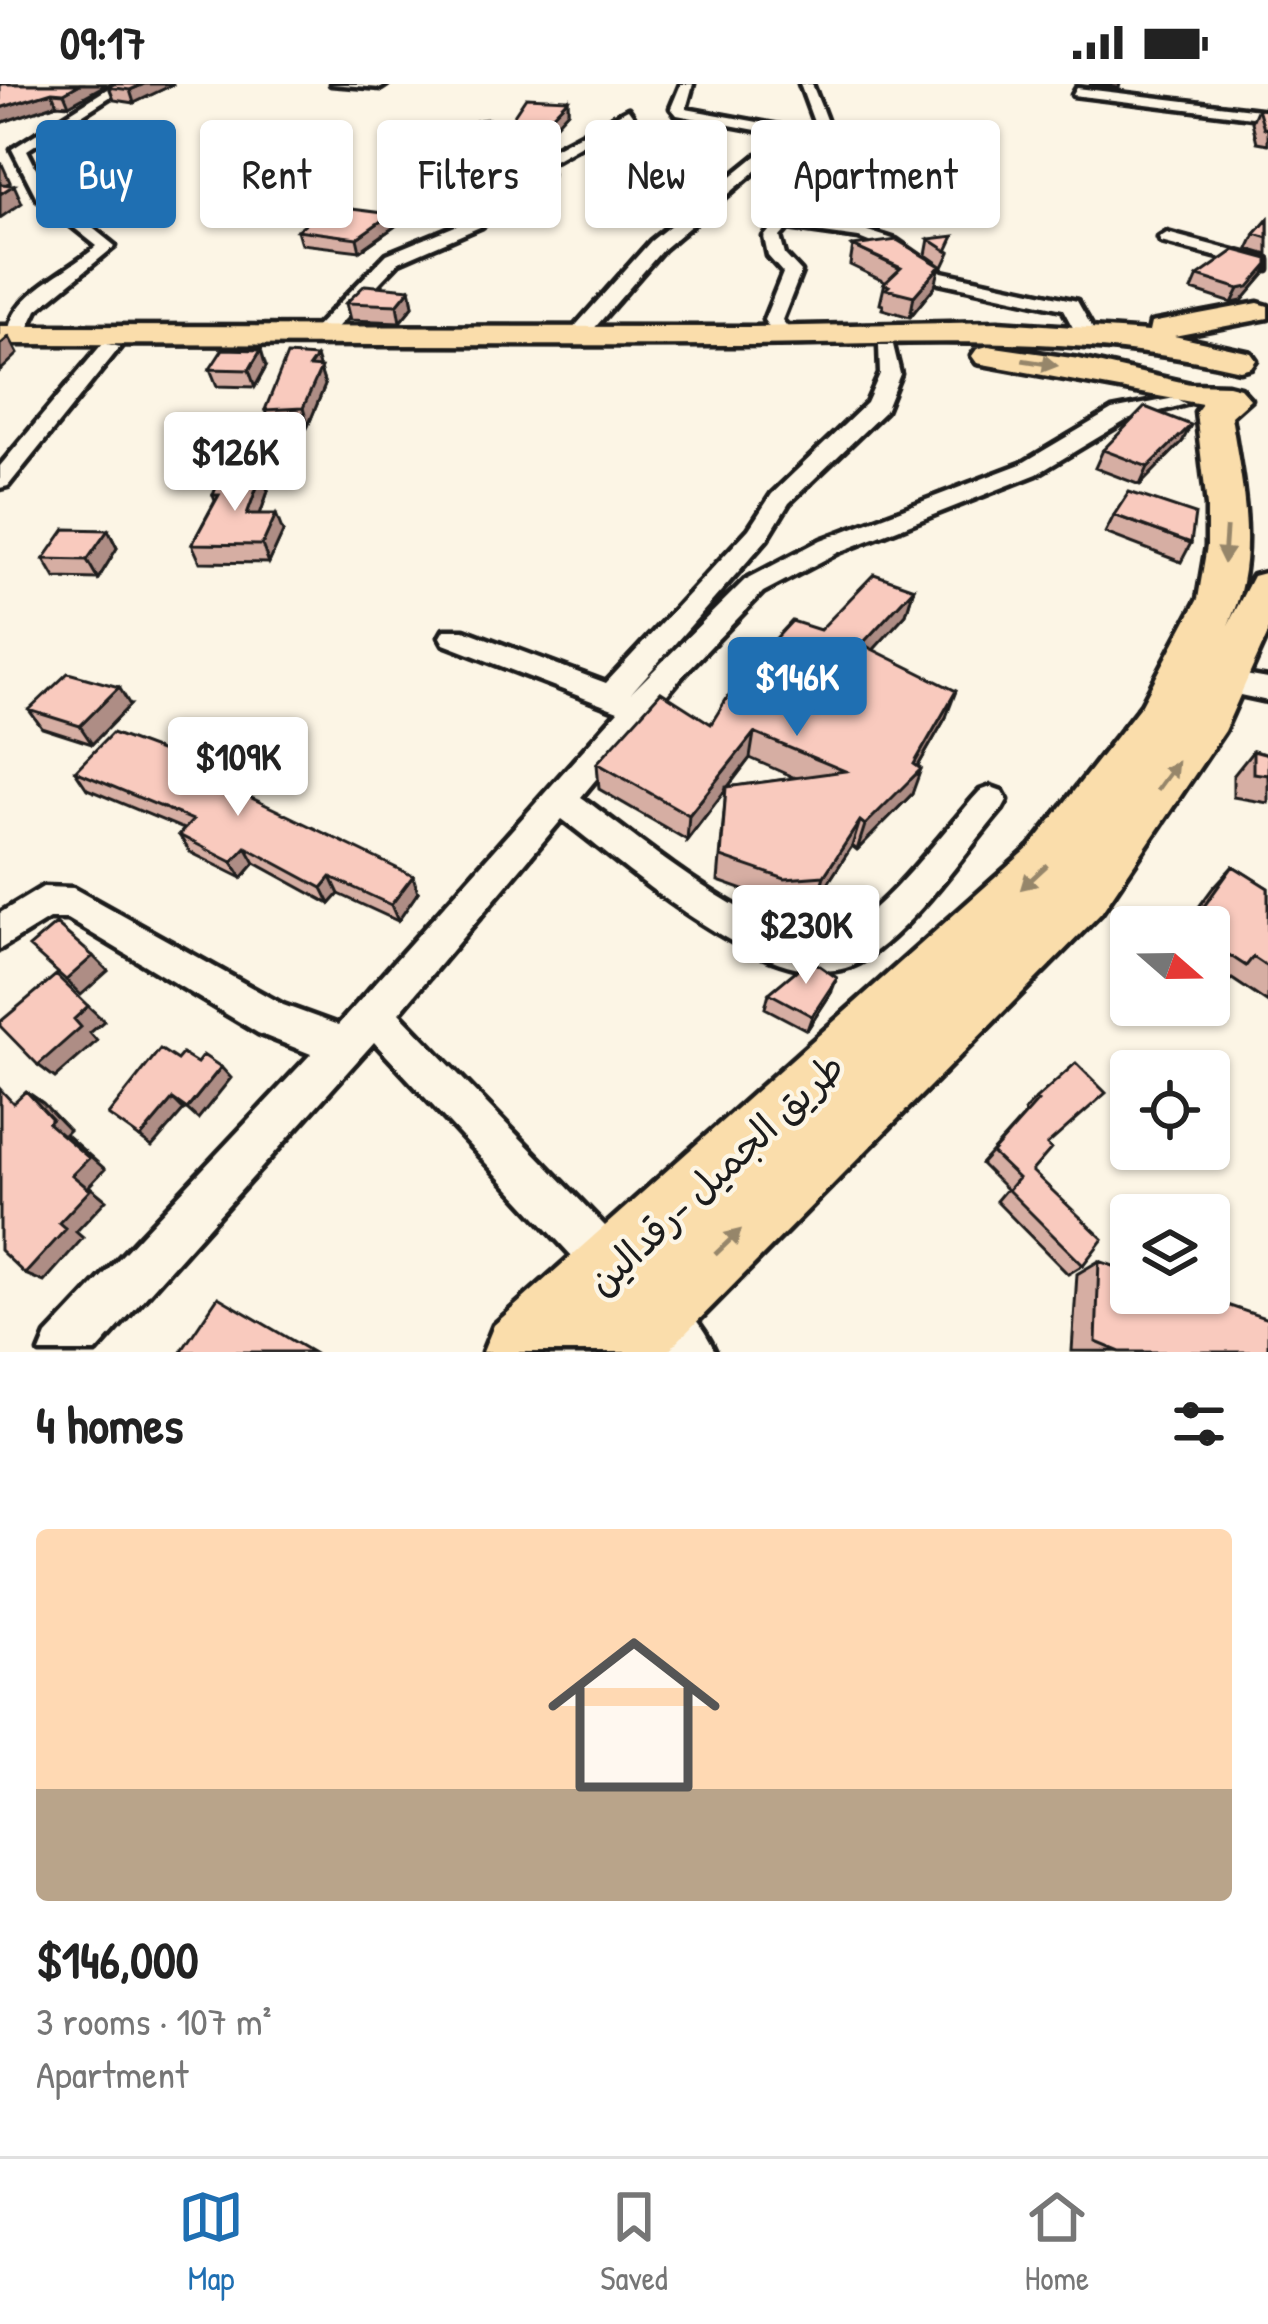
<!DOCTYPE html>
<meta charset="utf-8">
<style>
:root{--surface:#fff;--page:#f2f2f2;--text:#222;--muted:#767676;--line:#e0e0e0;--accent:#1f6fb2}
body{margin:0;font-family:"Patrick Hand","Playpen Sans Arabic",sans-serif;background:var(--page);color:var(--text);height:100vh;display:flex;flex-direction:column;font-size:45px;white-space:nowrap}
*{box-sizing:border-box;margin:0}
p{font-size:39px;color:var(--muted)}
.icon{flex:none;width:66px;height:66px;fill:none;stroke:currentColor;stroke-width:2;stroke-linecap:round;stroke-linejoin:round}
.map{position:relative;height:1268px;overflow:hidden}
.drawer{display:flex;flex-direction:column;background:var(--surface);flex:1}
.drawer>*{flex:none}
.top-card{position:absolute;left:36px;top:36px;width:1197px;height:108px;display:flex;gap:24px}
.needle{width:78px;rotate:110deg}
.buttons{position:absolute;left:1110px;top:822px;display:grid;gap:24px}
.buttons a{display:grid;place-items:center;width:120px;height:120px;border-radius:12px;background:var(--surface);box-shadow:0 3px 9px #0004;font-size:60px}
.price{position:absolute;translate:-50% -102px;padding:0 27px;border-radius:12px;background:#fff;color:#222;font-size:39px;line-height:78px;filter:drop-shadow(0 3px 6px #0008)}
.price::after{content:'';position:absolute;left:50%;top:72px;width:36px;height:27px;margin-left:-18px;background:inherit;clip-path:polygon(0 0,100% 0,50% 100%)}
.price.selected{background:var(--accent);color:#fff}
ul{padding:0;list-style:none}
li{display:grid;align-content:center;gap:24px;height:636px;padding:0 36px}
li span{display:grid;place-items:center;height:372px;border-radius:12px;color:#555}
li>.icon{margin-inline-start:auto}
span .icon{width:216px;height:216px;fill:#fffc;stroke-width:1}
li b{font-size:51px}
h2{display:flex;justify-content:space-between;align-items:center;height:144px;padding:0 36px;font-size:51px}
.pill{padding:0 42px;border-radius:12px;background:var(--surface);box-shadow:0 3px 9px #0004;font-size:42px;line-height:108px}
.pill.selected{background:var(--accent);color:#fff}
.status{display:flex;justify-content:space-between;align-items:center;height:84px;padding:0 60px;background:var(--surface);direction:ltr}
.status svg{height:33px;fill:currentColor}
.tabs{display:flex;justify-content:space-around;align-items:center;height:168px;border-top:3px solid var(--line);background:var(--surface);font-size:33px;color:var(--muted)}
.tabs a{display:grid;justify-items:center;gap:6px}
.tabs .selected{color:var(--accent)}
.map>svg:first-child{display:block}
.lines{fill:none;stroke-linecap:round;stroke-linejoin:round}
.street-casing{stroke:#1c1c1c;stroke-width:9}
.primary-casing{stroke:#1c1c1c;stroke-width:9}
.street{fill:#fcf5e5;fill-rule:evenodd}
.primary{fill:#faddab;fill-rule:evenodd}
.wall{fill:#d6aea3;stroke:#1c1c1c;stroke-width:3;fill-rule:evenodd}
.shaded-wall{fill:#ae8d85;stroke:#1c1c1c;stroke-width:3}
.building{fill:#f9cabe;stroke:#1c1c1c;stroke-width:3}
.oneway{fill:#96866b}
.labels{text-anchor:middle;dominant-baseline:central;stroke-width:9;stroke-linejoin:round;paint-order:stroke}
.street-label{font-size:39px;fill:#1c1c1c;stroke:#fcf5e5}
</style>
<div class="status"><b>09:17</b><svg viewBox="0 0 49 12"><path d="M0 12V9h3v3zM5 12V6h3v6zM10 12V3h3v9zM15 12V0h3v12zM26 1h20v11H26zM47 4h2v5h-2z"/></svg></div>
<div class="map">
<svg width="1268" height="1268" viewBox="0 0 1268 1268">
<rect width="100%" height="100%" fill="#fcf5e5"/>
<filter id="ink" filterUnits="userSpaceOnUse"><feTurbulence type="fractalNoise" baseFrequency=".00833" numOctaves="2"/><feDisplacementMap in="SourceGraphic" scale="24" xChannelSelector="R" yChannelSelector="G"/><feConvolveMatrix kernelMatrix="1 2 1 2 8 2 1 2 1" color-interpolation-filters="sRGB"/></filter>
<g filter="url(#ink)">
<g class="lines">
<g class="street-casing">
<path id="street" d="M115,0H130L27,66L48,108L115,162L37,226L23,255H9C5,212 70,188 97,162L37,114L12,65Z
M331,0H387L381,4Z
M681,0H693L686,25L818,49L800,0H812C841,73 846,74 795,136L868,147L896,156L942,188L1077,217L1094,247L1077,251L1063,225L930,196L884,164L859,154L788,144L780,153L785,171L801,188L782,236L794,251L777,255L764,236L783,189L768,172L764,153L818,89L819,73L769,76L663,165L584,256H570V248L651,157L760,69L819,64L820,58L677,31L671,24Z
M1077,4L1268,27V35L1073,11Z
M628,25L633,32L549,79L550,91L482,142L399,178L324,257H310V249L387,170L470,136L495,118L448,101L436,78C447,60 465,38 488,38V44L458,64L450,78L459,95L504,111L537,87L534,78L543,70Z
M1167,149L1268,176V186L1161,158L1159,154Z
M103,259L120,263L8,402L0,404V382Z
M879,261H893L900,290L885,327L789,419L767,455L631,609L745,496L821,456L1021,380L1112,326L1175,314L1186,320L1127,336L1037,390L839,468L763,508L684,590L581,713C633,749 784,881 844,847C888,823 945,745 980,707L991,703L1002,707L1007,716L1002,725C960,774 919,838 865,875C785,929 626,782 562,735L399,929L630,1168L637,1184L630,1200L614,1207L598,1200L374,958L96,1268H40L47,1251L311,970L258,949L68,835H49L0,865V829L43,803L73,804L283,921L338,941L618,627L444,560L440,553L444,546H464L606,599L749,445L772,410L867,319L880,290Z
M1222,587L1268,595V617L1212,605L1208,598L1212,591Z
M656,1204C682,1215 704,1242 715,1268H660L633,1227L640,1211Z"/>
</g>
<g class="primary-casing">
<path id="primary" d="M1258,219L1268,222V234L1174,252L1251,269L1256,276L1251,283L1240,286C1069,246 899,261 726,261C484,262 242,260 0,260V242L753,243L998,238L1149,248L1151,239Z
M988,262L1079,275L1190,300L1228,301L1240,304L1250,315L1231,332C1242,402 1260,474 1228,541L1253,492L1268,488V549L1224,647L1101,829L667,1268H483L494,1241L1031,762L1142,620L1198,515L1207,462V422L1196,328L1202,320L977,279L972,272L977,265Z"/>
</g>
<use href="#street" class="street"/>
<use href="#primary" class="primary"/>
</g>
<path class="wall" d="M0,0H107L69,21L57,20L0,39Z
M174,0L134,19L114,16L109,3Z
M1089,0H1120L1119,4Z
M568,15V27L533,65H501L500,52Z
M1258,24L1268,25V60L1257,58L1252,38Z
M803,64L802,79L792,91L766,85L767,70Z
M1268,135V171L1248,165L1255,150Z
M394,143L360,167L301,160L297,146Z
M929,155L950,168L943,183L926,171Z
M853,162L935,202L910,233L882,225L883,221L880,220L885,198L850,181Z
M1268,175V184L1265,190L1242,217L1232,219L1192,206L1198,192Z
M410,205L413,222L400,238L350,236L346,219Z
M266,283L255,303L217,302L210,285Z
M319,284L325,301L308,342L271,343L265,326Z
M1182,358L1140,401L1095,384L1103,366Z
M268,407L260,430L283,448L269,479L200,478L192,460L215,417L213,411Z
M1114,431L1191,459L1181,478L1105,449Z
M108,446L117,464L98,495L55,494L44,475Z
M914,504L906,530L873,566L946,633L918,682L912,710L857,766L852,762L817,816L780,819L718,797L726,705L687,756L599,705L597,679L711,640L753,579L820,546ZM750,674L795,694L728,703Z
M130,621L92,660L42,644L29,626Z
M1253,667L1268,671V719L1233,713V692Z
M75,687H214L220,698L418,808L398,837L339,810L330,820L255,779L242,794L190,768L179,751L184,745L87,705Z
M1233,782L1268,804V919L1232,895L1223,903L1209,894V843H1184L1212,805Z
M769,909H831L807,946L765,924Z
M1076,979L1047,1062L1032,1087L1083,1181L1068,1190L996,1117L1006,1105L981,1080L1026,1030L1024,1027L1036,1015Z
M1099,1177L1268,1268L1072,1267L1077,1190Z"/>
<path class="shaded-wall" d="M80,0H107L69,21L64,9Z
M144,0H174L134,19L130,6Z
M52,8L57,20L0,39V24Z
M568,15V27L533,65L532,52Z
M803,64L802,79L792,91L794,76Z
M2,80L10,98L0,104V81Z
M14,101L22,119L0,134V110Z
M391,130L394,143L360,167L357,154Z
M1268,181L1265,190L1242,217L1232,219L1239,205Z
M940,182L935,202L910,233L914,212Z
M410,205L413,222L400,238L397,221Z
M9,253L18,270L0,287V261Z
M261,266L266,283L255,303L249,286Z
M316,273L325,301L308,342L303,324L309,283Z
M1191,341L1182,358L1140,401L1148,383Z
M262,389L268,407L254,448L247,430Z
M276,430L283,448L269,479L262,461Z
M108,446L117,464L98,495L87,476Z
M914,504L906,530L855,586L862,560Z
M119,603L130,621L92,660L80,642Z
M956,607L946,633L910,696L921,685L912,710L857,766L865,741L914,680Z
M754,649L750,674L687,756L689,731Z
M860,737L852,762L817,816L824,792Z
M246,763L255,779L242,794L232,778Z
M413,792L418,808L398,837L391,821Z
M331,793L339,810L330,820L322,804Z
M93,872L108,887L81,911L66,896Z
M837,894L831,909L807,946L812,932Z
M88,922L104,937L90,949L97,957L55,994L38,981L74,935Z
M221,983L231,994L198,1035L187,1025Z
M26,1007L43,1019L69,1046L65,1050L105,1085L89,1102L106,1116L76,1148L83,1154L44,1198L25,1190L59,1139L72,1091L48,1039Z
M173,1015L184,1026L152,1063L140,1054Z"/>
<path class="building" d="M0,0H80L64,9L52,8L0,24Z
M114,0H144L130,6L109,3Z
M526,13L568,15L532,52H500Z
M1258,24L1268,25V45L1264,44Z
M803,64L794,76L767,70L772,66Z
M0,100L14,101L0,110Z
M328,122L391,130L357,154L297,146Z
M1268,135V154L1255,150Z
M954,152L947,167L929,155Z
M897,156L940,182L914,212L886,205L889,202L884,200L901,184L853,162Z
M1235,166L1268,175V181L1249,203L1239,205L1198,192Z
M365,201L410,205L397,221L346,219Z
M223,265L261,266L249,286L210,285Z
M287,271L316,273L309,283L321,284L303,324L265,326Z
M1145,323L1191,341L1148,383L1103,366Z
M222,389H262L247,430H276L262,461L192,460L219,411H213Z
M1129,408L1195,430L1191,459L1114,431Z
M65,445L108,446L87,476L44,475Z
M874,490L914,504L862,560L956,607L914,680L921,685L865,741L860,737L824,792L785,795L721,773L726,703L845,687L754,649L689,731L597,679L661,608L711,640L750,577L753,579L792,537L820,546Z
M68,589L119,603L80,642L29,626Z
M112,649L214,687L208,693L413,792L391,821L331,793L322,804L246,763L232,778L179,751L193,736L75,687Z
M1253,667L1268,671V691L1253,689Z
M1233,782L1268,804V883L1253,873L1246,882L1209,858V843H1189Z
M56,840L93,872L66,896L29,863Z
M810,875L837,894L812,932L769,909Z
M56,891L88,922L74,935L81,943L38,981L0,942V938Z
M160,965L177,976L182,970L197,979L203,971L221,983L187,1025L173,1015L140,1054L108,1031Z
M1076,979L1106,1009L1047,1061L1051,1065L1032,1087L1103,1155L1083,1181L1008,1106L1018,1094L992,1069L1038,1017L1036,1015Z
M0,1005L13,1019L26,1007L52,1035L48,1039L89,1074L72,1091L90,1106L59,1139L66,1145L25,1190L0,1166Z
M1099,1177L1131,1188V1209H1192L1268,1235V1268H1120L1096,1258Z
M218,1213L312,1268H181Z"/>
<defs><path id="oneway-solid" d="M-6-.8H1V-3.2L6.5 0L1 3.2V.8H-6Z" transform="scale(3)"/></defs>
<g class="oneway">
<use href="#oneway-solid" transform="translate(1040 279) rotate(9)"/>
<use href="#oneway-solid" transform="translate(1225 461) rotate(94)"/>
<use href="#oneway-solid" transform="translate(1167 692) rotate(-54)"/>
<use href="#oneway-solid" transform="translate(1034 793) rotate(137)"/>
<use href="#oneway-solid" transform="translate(728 1158) rotate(-44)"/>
</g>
</g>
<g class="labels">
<g class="street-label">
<text transform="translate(715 1089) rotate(-43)">طريق الجميل -رقدالين</text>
</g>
</g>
</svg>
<div class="buttons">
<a><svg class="needle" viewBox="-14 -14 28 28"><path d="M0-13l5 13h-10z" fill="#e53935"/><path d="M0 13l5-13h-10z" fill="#767676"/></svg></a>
<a><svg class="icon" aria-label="locate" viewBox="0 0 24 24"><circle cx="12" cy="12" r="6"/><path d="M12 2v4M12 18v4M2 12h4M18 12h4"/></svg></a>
<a><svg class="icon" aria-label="layers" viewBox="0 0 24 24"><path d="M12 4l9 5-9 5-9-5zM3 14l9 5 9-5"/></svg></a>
</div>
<b class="price" style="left:235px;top:430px">$126K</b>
<b class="price selected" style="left:797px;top:655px">$146K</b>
<b class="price" style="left:238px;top:735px">$109K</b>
<b class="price" style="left:806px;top:903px">$230K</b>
<div class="top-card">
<a class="pill selected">Buy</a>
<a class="pill">Rent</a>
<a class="pill">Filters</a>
<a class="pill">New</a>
<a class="pill">Apartment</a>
</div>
</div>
<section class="drawer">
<h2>4 homes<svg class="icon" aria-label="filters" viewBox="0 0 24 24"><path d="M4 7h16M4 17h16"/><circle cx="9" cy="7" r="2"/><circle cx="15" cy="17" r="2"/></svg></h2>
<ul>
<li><span style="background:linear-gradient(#ffd9b3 70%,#b9a48a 0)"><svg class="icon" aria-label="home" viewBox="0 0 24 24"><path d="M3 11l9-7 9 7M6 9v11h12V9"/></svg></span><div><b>$146,000</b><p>3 rooms · 107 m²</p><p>Apartment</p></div></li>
</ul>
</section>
<nav class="tabs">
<a class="selected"><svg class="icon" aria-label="map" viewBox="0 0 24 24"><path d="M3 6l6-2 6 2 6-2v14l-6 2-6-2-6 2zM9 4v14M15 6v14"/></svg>Map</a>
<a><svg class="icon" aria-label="saved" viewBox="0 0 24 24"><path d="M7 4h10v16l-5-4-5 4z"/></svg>Saved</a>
<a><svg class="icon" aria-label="home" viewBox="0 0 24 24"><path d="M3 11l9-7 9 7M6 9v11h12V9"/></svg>Home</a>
</nav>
